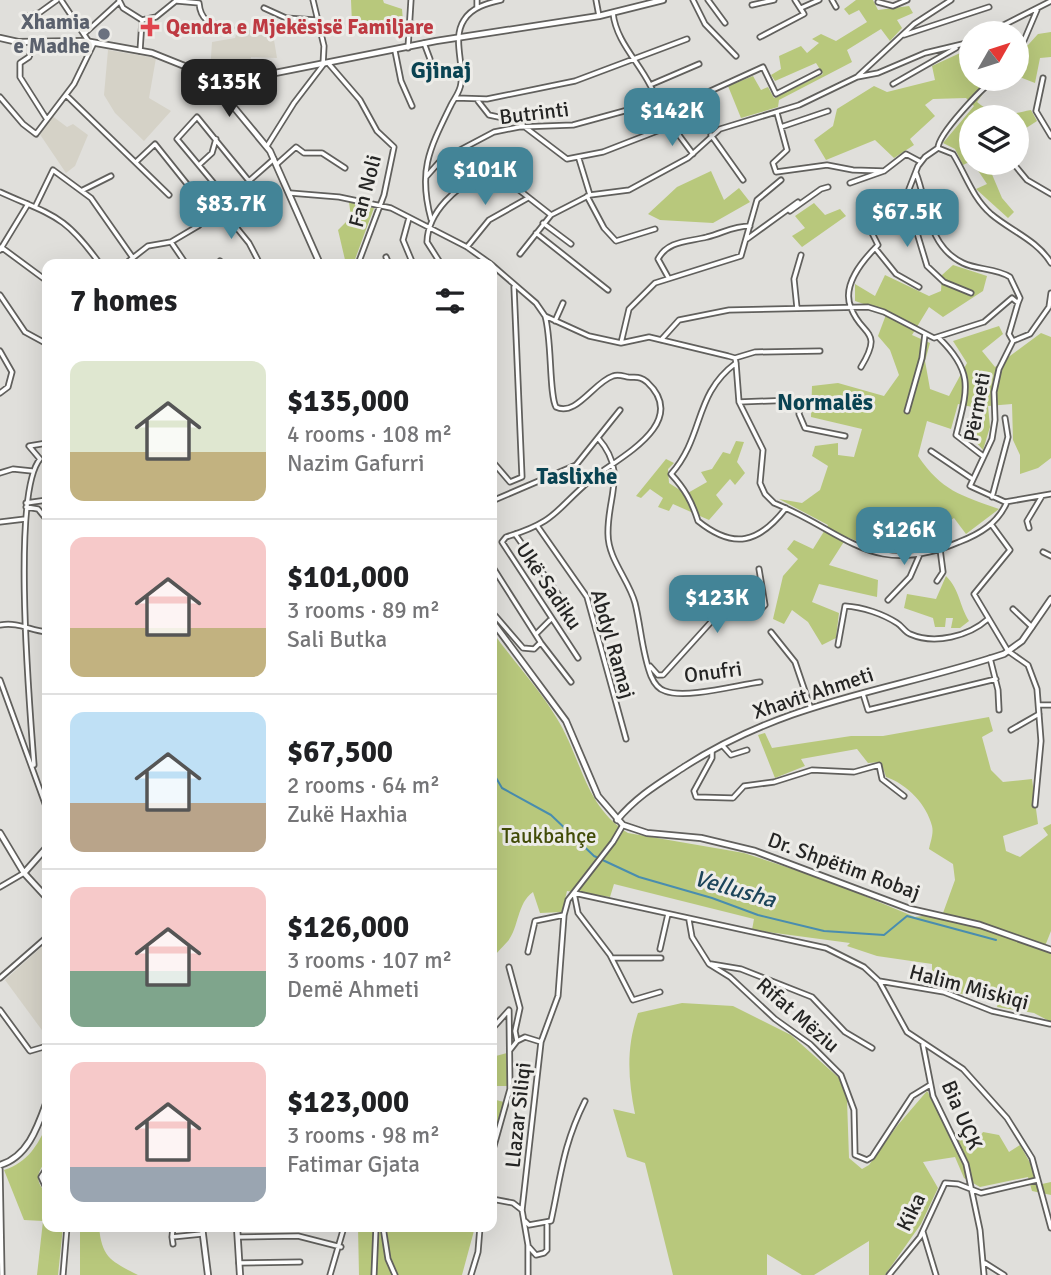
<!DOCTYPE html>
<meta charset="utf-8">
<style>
:root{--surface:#fff;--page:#f2f2f2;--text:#202124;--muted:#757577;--line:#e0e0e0;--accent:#438497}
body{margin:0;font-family:Signika,sans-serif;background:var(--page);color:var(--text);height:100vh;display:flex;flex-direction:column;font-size:26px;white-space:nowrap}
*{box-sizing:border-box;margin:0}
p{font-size:23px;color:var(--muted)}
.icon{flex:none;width:38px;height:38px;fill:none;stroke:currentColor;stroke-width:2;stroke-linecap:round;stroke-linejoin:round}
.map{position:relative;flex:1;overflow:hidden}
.details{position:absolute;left:42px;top:259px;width:455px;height:973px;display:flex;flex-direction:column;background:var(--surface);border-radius:14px;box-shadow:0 7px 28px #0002}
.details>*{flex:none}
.needle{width:46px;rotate:51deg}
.controls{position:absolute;left:959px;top:21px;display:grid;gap:14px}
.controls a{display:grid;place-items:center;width:70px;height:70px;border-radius:50%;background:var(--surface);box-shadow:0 7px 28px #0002;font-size:35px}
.price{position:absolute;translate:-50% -60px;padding:0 16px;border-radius:14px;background:var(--accent);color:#fff;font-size:23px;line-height:46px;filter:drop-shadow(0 2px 4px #0008)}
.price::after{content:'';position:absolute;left:50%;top:42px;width:21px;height:16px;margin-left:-10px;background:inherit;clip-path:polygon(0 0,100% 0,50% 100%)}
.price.current{background:#222;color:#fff}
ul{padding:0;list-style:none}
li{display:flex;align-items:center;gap:21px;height:175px;padding:0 28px}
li+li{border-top:2px solid var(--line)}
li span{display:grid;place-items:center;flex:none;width:196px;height:140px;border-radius:14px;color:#555}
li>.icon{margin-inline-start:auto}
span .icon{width:84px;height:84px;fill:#fffc;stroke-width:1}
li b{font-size:30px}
h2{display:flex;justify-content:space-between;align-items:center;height:84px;padding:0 28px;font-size:30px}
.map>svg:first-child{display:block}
.built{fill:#d5d2c7}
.green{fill:#b8c87c}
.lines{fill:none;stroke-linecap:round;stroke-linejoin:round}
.stream{stroke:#498daf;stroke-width:2}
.minor-casing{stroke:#61605d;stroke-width:7}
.tertiary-casing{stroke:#61605d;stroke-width:8}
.minor{stroke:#fff;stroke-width:3.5}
.tertiary{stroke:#fff;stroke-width:4.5}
.health-dot{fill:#e0444e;stroke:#edece8;stroke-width:2.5}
.worship-dot{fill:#6b7280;stroke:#edece8;stroke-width:2.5}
.labels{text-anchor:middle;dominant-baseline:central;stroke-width:6;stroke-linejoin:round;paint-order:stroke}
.worship-label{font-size:21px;font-weight:bold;fill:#5b616d;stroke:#edece8;text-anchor:end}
.health-label{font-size:21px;font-weight:bold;fill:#be3a42;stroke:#edece8;text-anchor:start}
.street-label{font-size:21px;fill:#252524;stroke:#edece8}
.park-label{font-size:21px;fill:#424c08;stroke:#edece8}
.neighbourhood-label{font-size:23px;font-weight:bold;fill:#0a4352;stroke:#edece8}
.water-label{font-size:23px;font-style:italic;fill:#1c455a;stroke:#edece8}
</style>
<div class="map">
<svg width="1051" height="1275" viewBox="0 0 1051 1275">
<rect width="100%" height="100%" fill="#e0dfdb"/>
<path class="built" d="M272,28L277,58L251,57L250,70L210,72L212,42L235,38L237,31Z
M108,50L156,58L149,98L171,111L144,141L115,113L104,95Z
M51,115L67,127L73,124L88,135L75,166L66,173L39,133Z
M47,942V1037L5,980Z"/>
<path class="green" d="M351,0H383L384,3L402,9L403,21L390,22L391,34H380L379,27L352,24Z
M856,0H873L878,10L909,6L913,13L897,20L902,28L890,41L881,29L847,50L852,62L779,100L778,107L741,118L728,86L753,76L761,90L768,87L774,98L823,74L816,63L775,81L771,75L781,69L779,56L801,46L807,53L819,43L812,39L821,34L836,41L867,22L859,10L849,15L844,9Z
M1051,32V57L1040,58L1035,83L1017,76V51L1028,45L1038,34Z
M971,48V79H1006L987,88L977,102C998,119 1006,115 1031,110L1037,121L1017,134V117H971V161L963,165L955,149L943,143L974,106L966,98L933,99L925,105L935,116L910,139L914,145L894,158L875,140L826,160L814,140L833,126L837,109L874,86L887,92L935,80L932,66Z
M973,163H997L991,172L1002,198L1014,212L1008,218L976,189L987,184Z
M711,171L724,200L739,188L750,202L713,223L660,220L648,214L677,187Z
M349,202L374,208L354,262L346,264L338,230L351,217Z
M814,203L825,215L840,209L846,216L802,247L792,236L805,228L795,216Z
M953,265L987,276L983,291L943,317L929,307L912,335L930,343L925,361L930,389L949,396L967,363L953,341L999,326L1003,334L982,351L995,367L1041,333L1051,337V458L1038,468L1020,474V455L1013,440L1012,404L988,406L990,427L983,450L975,441L977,408L958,404L951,429L927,421L918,456C942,491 960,495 999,509L966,534L954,518L940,527L946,542C908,551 884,553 847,537L829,565L878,580L877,597L819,584L812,602L839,613L836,638L822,645L808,622L792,610L784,624L773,619L783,576L798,559L787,549L794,540L813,549L828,525L779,499L802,503L820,490L828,466L812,456L815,446L838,443V455L854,457L862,429L811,417L812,386L838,383L884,396L899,375L890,350L878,336L887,312L855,301V284L875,296L885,275L929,296L941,291L942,275Z
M736,441L744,442L737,462L745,473L735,485L730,479L716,495L723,504L709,520L673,504L669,511L658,507L663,498L650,489L641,498L636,496L666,459L674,463L668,469L669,483L686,494L707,482L701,472L712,469L723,452L730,454Z
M946,576C960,590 959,605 969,621L960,628H951L953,618H946L945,627H935L933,618L904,608L907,594L936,599Z
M492,631C512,660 538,687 556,717C582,758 584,806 628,833L744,853L826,880L915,917L943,913L955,880L953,864L929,849C930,843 934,833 932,826C927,805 907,784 886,777L881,762L868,763L857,749L801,759L805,766L775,778L758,735L765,733L772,748L851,736H883L989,717L993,731L982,737L991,770L1003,782L1032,779L1038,824L1003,836L1006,851L1020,857L1048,835L1043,828L1051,824V931L1045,946L1051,952V1022L1034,1013L997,1007L1000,996L972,983L965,995L932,984V964L877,956L847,946L850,943L752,930L754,919L614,884L610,897L567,891L562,912L540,913L533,892C517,903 519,927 508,941C500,950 496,952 492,962Z
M682,1003L733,1006L791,1035L839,1078L847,1100L849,1158L862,1169L869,1165L897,1126L927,1091L953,1131L971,1149L983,1132L999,1135L1009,1152L1020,1145L1042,1184L1051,1182V1195L1032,1191L1028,1177L980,1187L964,1178L955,1157L923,1162L938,1188L921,1224L885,1275H869V1241L814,1275H802L767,1254V1275H673L645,1163L627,1157L613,1109L635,1114C628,1078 626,1048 638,1013Z
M507,1053V1086H492V1099L504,1102L492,1139V1057Z
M47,1125V1161C36,1171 35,1184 47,1193V1227H63L58,1275H37L43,1221L24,1220L4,1170C28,1162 37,1146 47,1125Z
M80,1227H99C102,1258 111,1261 138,1275H80Z
M358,1227H475L462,1275H359Z"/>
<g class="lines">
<path class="stream" d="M492,771L502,788L551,815L594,856L639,877L712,898L758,915L824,931L884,935L907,916L996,940"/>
<g class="minor-casing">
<path id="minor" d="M61,0L89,42
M119,0L123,8L142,20L140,51
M477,0V7
M596,0L599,16
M693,0L705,24L736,56
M708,0L725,23
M832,0L836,7
M177,1L199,3C201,24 213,23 231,28
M878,2L893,6L907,0
M752,5L774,0
M264,8L286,18L316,20
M801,8L819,0
M613,13C616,41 638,61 650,85C664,112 674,130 693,154
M24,17L39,13L57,0
M142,20L156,17L177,0
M988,33L1051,1
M84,34L119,2
M904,35L989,7
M760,37L804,14L795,0
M35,42L29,57L20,63V77L46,118
M424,43L430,59L428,66
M408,48L411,0
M395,51L401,81L412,106
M1017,57L1037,10
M329,64L360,100L377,131L394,147L384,195L358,264
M858,76L914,24L951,0
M1043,78L1036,111L1051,136
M893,84L956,48
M650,85L699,64
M66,95L169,195
M0,97L23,124L36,134L74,84L94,43
M456,98L487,99L575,81L687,39
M478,101L489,115L517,121L567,159L603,152L670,126
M662,113L763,67L776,94L819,72
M777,113L787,150L773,163L776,172L827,165L853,170L884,171
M781,127L828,111
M711,135L743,180
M267,146L294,103L323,65L324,46L313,0
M938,148L953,154C966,175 972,197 991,214C1011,231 1037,240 1051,263
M579,159L590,195
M137,161L155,144L211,214
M1013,163L1027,180L1051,194
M277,164L296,147L304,153H322L345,168
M199,165L212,153L216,139
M916,173C928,204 927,246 963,263C977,270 996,268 1010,277L1020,298L1018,303
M505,174L514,186L551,215
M426,177L441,160L494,132L519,127L573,125L657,102
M850,183L884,171L906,154L921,162
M83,190L111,176
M0,192C53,216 64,214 100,264
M290,193L339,197L391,208L467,247L491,264
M587,196L604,228L616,241L655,229
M227,199L177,139L197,117L249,181
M36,205L53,170L91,198L133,258
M219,206L249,243L260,264
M790,211L821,189L828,187
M409,218L403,240L413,264
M431,219C418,171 429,150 450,107C454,98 460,93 461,83C464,63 452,38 464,20C472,7 488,3 501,0
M543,223L571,244
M536,233L608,290
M747,239L798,202
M171,242L186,264
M1,247L47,281
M467,247L489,220L528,198
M875,248L896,274L919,287
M0,250L28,204
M520,254L551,215L590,195L629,190L688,158L720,129L799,105L857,77L878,73L925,53L971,42
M386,257L389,264
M125,264L148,246L171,242L198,226L274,159
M218,264L220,261
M441,264L427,242C428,210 457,188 483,172
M492,265L536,303L545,316L589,336L621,343L649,337L728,356L735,358L736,363
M668,277L658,259C668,240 689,242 707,237C723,233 733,226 750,226
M971,293L944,282L927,266L908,203L909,189L918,166L925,157L938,148C938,134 982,88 995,79
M0,295L25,332L47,344
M1049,307L1051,293
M797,308L794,279L801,255
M545,316C552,339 549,395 556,407C576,417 594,382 613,376C618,374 623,376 628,377C637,378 640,376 647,382C691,423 618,458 593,478C555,509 559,521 506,537L502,542L578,658
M555,321L563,303
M939,338C975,373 967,390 956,435L983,456
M661,340L679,320L729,310L868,307L884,312L934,338L984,322L1012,298L1018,303L1009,334L1013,341L1030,334L1049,307
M1013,341L999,369L994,392L995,420L992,439L970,486L1005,502L1051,494
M621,343L629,309L655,283L741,256L757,200L781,180
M0,351L12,372L8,387L0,393
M735,358L755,352L820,351
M736,363L739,402L763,450L760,483L765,494L774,503C846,532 873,579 959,542C980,534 998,523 1007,502
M736,363C693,395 705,435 671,474C685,489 692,502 698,521C734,550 759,543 786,508
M861,367C884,329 862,337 851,308C841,285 863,260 878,245L863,215L873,209
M739,402L796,400L801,401L799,414L805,428L845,436
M907,411L922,358L925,334
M598,438C628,472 607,496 608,534C608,559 629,580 635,603C641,627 642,653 651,676C654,683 658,689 665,691C686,699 737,685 760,682
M931,451L971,478
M492,461L510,482L522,477L514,287
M0,473L13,469L32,471
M992,497L1008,437L1005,418
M492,501L576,465L620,410
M26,503L47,500
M26,507L38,509L47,520
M0,522L25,519
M991,524L1010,550L974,594L1008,651L1028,665L1037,689L1041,741L1035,805
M538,527L587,597L626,739
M1029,528L1027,521L1042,496
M515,534L558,594
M1043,552L1051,556
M492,566L541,643L571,682
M937,581L943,572L940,549
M888,600L910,577L920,554
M1013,609L1032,627
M492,612L523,648L534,649L540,643
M0,625C19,622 29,630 47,632
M771,632L795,662L810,706
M537,633L550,620
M838,645L845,606C863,607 883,614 897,623C902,626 905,632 910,634C935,645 969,636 988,619
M990,658L998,690L999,710
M650,666L658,675H663L720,612L762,608L765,605L759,569
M0,680L47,809
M863,694L868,710L996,679
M1040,705H1051
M1011,730L1039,714
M722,745L731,755L747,750
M712,751V758L694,791L696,797L733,798L744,786L774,782L812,770L854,772L879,765L882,779L904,796
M34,765C30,710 11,494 40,459L29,446L47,443
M0,887L24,873
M689,920L692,937L709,964L730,977L775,1019L810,1044L841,1075L854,1110L855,1155L867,1160L872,1157L912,1096L930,1085
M660,949L668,914
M528,952L535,921L564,915
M612,958H661
M711,964L741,969L812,997L845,1032L872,1048
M509,967L520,1008L515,1031L517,1041L510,1050
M0,978L47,937
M879,981L944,992L992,1011L1050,1024
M660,992L633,1000L610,955L578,913L574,893L826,948L864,967L879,981L907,1032L963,1069L1007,1118L1032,1158L1051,1228
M0,1010L30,1051L47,1046
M492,1029L509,1010L510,1089L492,1153
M517,1041L525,1037L541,1042
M923,1045L933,1096L966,1164L980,1230L984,1275
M47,1168L41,1177L47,1190
M0,1169L2,1275
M492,1199L513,1203L522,1210
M525,1221L529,1225L551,1221C561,1175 563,1145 585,1101
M383,1227L388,1259L395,1275
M923,1232L936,1275
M172,1237L173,1227
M238,1237L298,1236L341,1247
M173,1244L172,1237L202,1234
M529,1247L536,1255L544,1253L547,1250V1225
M239,1263L300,1262
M985,1263L1004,1275
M63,1275L67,1227
M330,1275L344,1227
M374,1275L376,1227
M471,1275L478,1252L480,1227
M528,1275V1245L522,1210L541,1042L558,996L564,915L568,900L613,842L623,825
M889,1275L920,1237L945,1183L958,1184L981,1193L1037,1180"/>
</g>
<g class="tertiary-casing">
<path id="tertiary" d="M0,38L18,42L85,41L152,53L207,75L275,73L436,41L599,16L663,0
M208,76L270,151L320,264
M492,621L566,721L598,796L623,825L647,833L701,838L755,851L910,909L980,925L1051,950
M617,820C637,796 658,784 684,767C790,699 889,692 1004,654L1022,641L1051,599
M0,833L24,873L47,898
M24,873L47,847
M0,1165C28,1157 38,1126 47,1101
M202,1227L208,1275
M237,1227L240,1275"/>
</g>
<use href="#minor" class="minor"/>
<use href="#tertiary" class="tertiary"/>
</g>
<path class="health-dot" d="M146.5 16.5h7v7h7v7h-7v7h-7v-7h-7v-7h7z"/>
<circle class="worship-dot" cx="104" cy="34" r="7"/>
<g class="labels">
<g class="worship-label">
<text x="90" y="22">Xhamia<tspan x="90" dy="24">e Madhe</tspan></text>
</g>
<g class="health-label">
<text x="166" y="27">Qendra e Mjekësisë Familjare</text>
</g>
<g class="street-label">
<text transform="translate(534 113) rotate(-7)">Butrinti</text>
<text transform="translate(365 191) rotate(-75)">Fan Noli</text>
<text transform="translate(977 407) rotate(-80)">Përmeti</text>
<text transform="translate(549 586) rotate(56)">Ukë Sadiku</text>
<text transform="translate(613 644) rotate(74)">Abdyl Ramaj</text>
<text transform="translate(713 672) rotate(-7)">Onufri</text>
<text transform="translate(813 693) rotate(-18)">Xhavit Ahmeti</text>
<text transform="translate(844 866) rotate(20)">Dr. Shpëtim Robaj</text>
<text transform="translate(969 987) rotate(15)">Halim Miskiqi</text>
<text transform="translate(798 1015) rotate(41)">Rifat Mëziu</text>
<text transform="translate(518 1115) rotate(-84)">Llazar Siliqi</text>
<text transform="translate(962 1115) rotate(67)">Bia UÇK</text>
<text transform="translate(911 1212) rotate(-64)">Kika</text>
</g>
<g class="park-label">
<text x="549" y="836">Taukbahçe</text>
</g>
<g class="neighbourhood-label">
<text x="441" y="70">Gjinaj</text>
<text x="825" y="402">Normalës</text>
<text x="577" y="476">Taslixhe</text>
</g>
<g class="water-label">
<text transform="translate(735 889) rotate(16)">Vellusha</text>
</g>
</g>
</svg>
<div class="controls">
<a><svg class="needle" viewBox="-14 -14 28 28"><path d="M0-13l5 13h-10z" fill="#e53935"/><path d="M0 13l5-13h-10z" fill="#757577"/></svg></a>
<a><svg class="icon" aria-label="layers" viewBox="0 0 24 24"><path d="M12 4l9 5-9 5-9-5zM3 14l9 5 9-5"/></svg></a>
</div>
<b class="price current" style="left:229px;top:119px">$135K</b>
<b class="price" style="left:672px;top:148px">$142K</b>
<b class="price" style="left:485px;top:207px">$101K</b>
<b class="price" style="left:231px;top:241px">$83.7K</b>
<b class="price" style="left:907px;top:249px">$67.5K</b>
<b class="price" style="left:904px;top:567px">$126K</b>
<b class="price" style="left:717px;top:635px">$123K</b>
<section class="details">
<h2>7 homes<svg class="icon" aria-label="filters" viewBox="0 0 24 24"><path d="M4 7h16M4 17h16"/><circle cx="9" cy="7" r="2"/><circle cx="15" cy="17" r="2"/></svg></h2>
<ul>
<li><span style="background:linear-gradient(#dfe7d0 65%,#c2b280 0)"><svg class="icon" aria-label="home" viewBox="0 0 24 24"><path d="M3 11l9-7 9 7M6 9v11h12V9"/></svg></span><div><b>$135,000</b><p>4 rooms · 108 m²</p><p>Nazim Gafurri</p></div></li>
<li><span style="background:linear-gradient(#f6c9c9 65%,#c2b280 0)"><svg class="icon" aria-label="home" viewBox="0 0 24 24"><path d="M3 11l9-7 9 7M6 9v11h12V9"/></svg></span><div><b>$101,000</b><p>3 rooms · 89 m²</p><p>Sali Butka</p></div></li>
<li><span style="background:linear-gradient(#bfe0f5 65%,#b9a48a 0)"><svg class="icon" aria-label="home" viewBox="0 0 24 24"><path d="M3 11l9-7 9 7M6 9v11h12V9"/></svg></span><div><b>$67,500</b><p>2 rooms · 64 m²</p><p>Zukë Haxhia</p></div></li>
<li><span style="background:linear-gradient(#f6c9c9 60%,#7fa58c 0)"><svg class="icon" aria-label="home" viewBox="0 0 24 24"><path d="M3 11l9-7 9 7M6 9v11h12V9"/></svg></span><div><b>$126,000</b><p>3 rooms · 107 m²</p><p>Demë Ahmeti</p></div></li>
<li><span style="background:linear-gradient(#f6c9c9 75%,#9aa5b1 0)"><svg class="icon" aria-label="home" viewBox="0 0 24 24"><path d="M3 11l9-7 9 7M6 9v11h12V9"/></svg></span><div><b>$123,000</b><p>3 rooms · 98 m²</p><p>Fatimar Gjata</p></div></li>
</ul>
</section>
</div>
